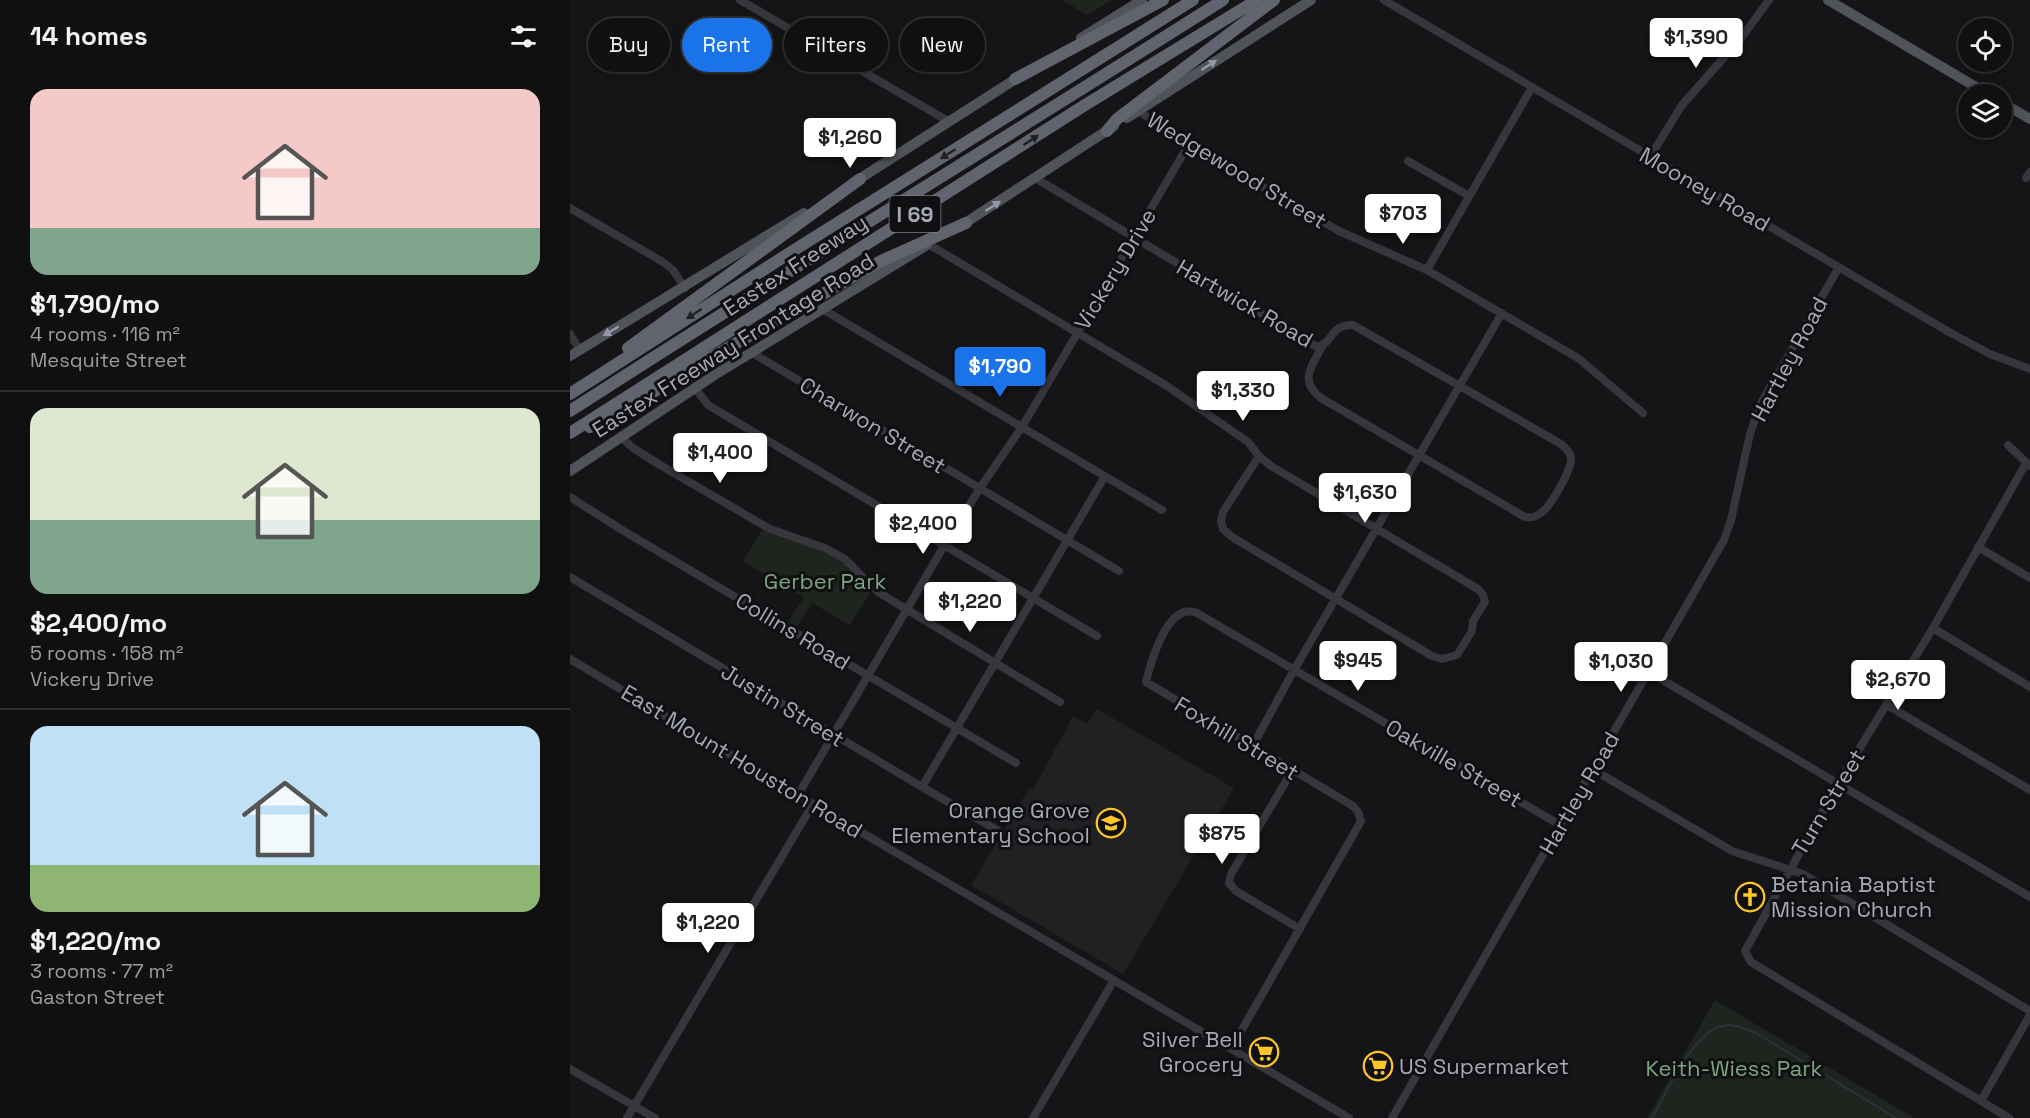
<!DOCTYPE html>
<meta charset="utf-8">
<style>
:root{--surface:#101011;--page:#19191a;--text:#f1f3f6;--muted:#9c9d9f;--line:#303031;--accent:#1a73e8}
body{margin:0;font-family:"Space Grotesk",sans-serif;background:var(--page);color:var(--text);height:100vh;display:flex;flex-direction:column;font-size:22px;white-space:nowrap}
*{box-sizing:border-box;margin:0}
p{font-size:20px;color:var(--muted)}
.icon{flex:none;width:33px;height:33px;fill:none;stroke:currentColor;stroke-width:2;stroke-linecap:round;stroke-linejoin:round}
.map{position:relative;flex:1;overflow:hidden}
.panel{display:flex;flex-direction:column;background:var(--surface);width:570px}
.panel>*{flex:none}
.guide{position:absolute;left:18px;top:18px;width:570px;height:54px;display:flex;gap:12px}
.tools{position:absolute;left:1388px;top:18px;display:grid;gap:12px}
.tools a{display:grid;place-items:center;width:54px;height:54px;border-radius:50%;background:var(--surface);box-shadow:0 3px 15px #0003,0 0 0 2px var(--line);font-size:30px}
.price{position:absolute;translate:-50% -51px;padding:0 14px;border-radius:6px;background:#fff;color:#222;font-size:20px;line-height:39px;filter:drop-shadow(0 2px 3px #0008)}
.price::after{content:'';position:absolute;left:50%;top:36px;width:18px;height:14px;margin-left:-9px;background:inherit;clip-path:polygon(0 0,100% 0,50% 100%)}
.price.on{background:var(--accent);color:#fff}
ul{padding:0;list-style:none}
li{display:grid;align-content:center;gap:12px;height:318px;padding:0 30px}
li+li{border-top:2px solid var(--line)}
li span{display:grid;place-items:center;height:186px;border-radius:18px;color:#555}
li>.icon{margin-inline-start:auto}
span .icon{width:108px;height:108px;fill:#fffc;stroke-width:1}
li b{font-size:26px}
h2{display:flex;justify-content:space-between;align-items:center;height:72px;padding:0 30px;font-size:26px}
.tag{padding:0 21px;border-radius:27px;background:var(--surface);box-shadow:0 3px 15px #0003,0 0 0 2px var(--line);font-size:21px;line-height:54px}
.tag.on{background:var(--accent);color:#fff}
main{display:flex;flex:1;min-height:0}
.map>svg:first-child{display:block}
.built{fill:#212124}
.green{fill:#1d251e}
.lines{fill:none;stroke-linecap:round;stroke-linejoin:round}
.stream{stroke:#2a333c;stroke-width:2}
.minor{stroke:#36363c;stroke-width:8}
.major{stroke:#51535b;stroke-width:10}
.highway{stroke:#61646e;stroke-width:12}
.oneway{fill:#9599a5}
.oneway2{fill:#202124}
.labels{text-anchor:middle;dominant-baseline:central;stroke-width:6;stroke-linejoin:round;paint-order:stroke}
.shield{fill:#101012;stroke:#797c86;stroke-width:1.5}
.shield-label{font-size:21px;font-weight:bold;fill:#a6aab8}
.street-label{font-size:22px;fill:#a6aab8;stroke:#101012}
.park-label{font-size:22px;fill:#7ba481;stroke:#101012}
.poi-label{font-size:22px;fill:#a6aab8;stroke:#101012;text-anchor:end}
</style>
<main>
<section class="panel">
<h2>14 homes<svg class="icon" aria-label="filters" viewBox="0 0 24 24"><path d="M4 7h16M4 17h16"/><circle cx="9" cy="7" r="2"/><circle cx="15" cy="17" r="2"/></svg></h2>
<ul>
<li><span style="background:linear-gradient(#f6c9c9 75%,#7fa58c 0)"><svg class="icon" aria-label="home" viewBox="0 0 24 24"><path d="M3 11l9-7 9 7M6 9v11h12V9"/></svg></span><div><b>$1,790/mo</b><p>4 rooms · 116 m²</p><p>Mesquite Street</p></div></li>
<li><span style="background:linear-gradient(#dfe7d0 60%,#7fa58c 0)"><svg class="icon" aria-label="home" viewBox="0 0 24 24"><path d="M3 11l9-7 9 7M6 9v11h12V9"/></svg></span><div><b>$2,400/mo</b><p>5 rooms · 158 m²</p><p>Vickery Drive</p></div></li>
<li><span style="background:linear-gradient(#bfe0f5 75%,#8fb573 0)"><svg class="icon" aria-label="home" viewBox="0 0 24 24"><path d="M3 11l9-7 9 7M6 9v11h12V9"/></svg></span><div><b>$1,220/mo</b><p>3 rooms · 77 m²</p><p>Gaston Street</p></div></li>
</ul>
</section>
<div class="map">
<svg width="1460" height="1118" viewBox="0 0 1460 1118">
<rect width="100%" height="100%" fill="#151517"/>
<path class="built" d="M527,709L664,788L553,974L401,885L459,788L463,790L503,716L517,724Z"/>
<path class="green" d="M492,0H542L517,15Z
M192,530C211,539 231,542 250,550C272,559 287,574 301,591L280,625L242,603L226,628L217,624L234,597L173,562Z
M1145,1000L1344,1118H1077Z"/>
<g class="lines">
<path class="stream" d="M1082,1118C1098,1091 1125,1025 1159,1025C1167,1025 1178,1030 1186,1033L1326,1118"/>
<path class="minor" d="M170,0L378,121
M814,0L1379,332L1420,354L1460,369
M568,111L619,144L769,231L857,270L1008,358L1073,413
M1080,157L1112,105L1172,37L1199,0
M838,161L899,196
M465,178L747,347C764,343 760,324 783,325L991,444C995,448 1001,452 1001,459C1001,470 981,506 972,512C966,517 962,518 955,517L751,398C728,380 742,366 753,345
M1456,178L1460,172
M0,208L93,262L103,270L115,288
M358,244L597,386L678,442L689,456L701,466L908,589L913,595L915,602L903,621L902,631L887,655L872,659L862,656L662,537L653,529L651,521L653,512L689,456
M857,270L962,87
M254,310L592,510
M0,334L9,349
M181,352L549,571
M125,388L138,405L527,636
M52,438L63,448L90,465L200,529L255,548L275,559L308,592L490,702
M1438,445L1460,466
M0,497L52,530L446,763
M1408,547L1460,578
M0,577L352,787L427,830
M1363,628L1460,687
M0,659L243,804L779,1118
M1079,672L1460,897
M1317,705L1460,790
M682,747L724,670L932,313
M1022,769L1162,851L1233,874L1460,1011
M722,771L661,874L659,883L666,891L730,929
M352,787L535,476
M228,795L374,546L410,488L452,427L619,144
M661,1049L791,821L788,812L783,806L576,682C581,661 598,601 627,613L990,825
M0,1069L85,1118
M1411,1101L1460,1015
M57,1118L243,804
M463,1118L544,980
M822,1118L1154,540L1161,520L1180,434L1190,405L1269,267
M1439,1118L1181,962L1175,951L1269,782L1363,628L1456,463"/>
<path class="major" d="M1258,0L1418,94
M511,38L572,0
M1431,102L1460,119
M557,118L741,0
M283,183L452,75
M389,227L544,126
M0,356L234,213
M0,471L143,376L357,245"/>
<path class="highway" d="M445,79L593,0
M537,131L547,119L704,0
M58,348L290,179
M0,394L229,247L623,0
M0,411C216,271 436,138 653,0
M20,427L28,425L126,366L311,261L396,223
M0,433L515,105L687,0"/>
</g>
<defs><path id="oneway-solid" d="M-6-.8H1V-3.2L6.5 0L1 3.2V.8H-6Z" transform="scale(1.5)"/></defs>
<g class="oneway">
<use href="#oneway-solid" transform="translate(639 65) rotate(-33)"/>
<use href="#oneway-solid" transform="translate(423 206) rotate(-33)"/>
<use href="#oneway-solid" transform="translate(41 331) rotate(150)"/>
</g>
<g class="oneway2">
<use href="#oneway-solid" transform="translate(461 140) rotate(-33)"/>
<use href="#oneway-solid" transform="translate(378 154) rotate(148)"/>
<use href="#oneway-solid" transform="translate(124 314) rotate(147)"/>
</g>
<defs>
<g id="school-ring" transform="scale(1.5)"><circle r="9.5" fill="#101012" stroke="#fec526" stroke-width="1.5"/><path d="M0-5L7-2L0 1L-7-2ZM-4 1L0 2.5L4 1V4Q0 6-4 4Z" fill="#fec526"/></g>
<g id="church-ring" transform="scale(1.5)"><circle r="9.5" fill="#101012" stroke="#fec526" stroke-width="1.5"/><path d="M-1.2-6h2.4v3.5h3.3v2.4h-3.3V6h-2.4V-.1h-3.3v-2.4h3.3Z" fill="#fec526"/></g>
<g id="supermarket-ring" transform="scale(1.5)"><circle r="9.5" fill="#101012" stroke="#fec526" stroke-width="1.5"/><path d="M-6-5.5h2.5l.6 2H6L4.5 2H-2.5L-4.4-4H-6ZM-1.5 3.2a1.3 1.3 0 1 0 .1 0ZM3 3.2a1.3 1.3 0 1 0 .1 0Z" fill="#fec526"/></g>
</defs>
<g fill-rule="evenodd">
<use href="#school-ring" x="541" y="823"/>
<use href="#church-ring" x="1180" y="897"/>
<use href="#supermarket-ring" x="694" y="1052"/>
<use href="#supermarket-ring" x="808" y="1066"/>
</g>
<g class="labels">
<rect class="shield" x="319.5" y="196" width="51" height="36" rx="4.5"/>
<g class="shield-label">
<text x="345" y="214">I 69</text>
</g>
<g class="street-label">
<text transform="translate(667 170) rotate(31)">Wedgewood Street</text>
<text transform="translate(1135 189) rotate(30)">Mooney Road</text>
<text transform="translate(225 265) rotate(-33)">Eastex Freeway</text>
<text transform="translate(545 269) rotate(-59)">Vickery Drive</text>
<text transform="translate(675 303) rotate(30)">Hartwick Road</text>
<text transform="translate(163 345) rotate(-32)">Eastex Freeway Frontage Road</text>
<text transform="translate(1219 359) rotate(-62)">Hartley Road</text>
<text transform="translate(303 425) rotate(31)">Charwon Street</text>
<text transform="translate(223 631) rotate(31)">Collins Road</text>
<text transform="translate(213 705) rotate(31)">Justin Street</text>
<text transform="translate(667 738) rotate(31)">Foxhill Street</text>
<text transform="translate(172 761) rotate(31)">East Mount Houston Road</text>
<text transform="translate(884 763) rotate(30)">Oakville Street</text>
<text transform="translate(1009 793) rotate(-60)">Hartley Road</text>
<text transform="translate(1258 802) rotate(-59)">Turn Street</text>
</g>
<g class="park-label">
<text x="255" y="581">Gerber Park</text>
<text x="1164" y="1068">Keith-Wiess Park</text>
</g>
<g class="poi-label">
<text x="520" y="810">Orange Grove<tspan x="520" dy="25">Elementary School</tspan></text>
<text x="1201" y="884" text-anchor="start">Betania Baptist<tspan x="1201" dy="25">Mission Church</tspan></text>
<text x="673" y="1039">Silver Bell<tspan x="673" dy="25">Grocery</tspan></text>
<text x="829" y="1066" text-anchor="start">US Supermarket</text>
</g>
</g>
</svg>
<div class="tools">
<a><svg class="icon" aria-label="locate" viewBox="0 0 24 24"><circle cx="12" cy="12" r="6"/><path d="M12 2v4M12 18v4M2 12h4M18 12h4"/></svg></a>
<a><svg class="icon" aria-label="layers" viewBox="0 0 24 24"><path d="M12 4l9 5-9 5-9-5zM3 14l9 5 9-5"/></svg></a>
</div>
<b class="price" style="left:1126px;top:69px">$1,390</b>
<b class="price" style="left:280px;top:169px">$1,260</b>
<b class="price" style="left:833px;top:245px">$703</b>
<b class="price on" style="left:430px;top:398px">$1,790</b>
<b class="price" style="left:673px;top:422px">$1,330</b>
<b class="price" style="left:150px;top:484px">$1,400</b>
<b class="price" style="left:795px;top:524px">$1,630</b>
<b class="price" style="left:353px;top:555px">$2,400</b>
<b class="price" style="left:400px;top:633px">$1,220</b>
<b class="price" style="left:788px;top:692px">$945</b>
<b class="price" style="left:1051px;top:693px">$1,030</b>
<b class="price" style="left:1328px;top:711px">$2,670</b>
<b class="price" style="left:652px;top:865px">$875</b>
<b class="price" style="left:138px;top:954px">$1,220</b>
<div class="guide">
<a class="tag">Buy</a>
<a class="tag on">Rent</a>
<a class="tag">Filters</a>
<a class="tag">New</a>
</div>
</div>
</main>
